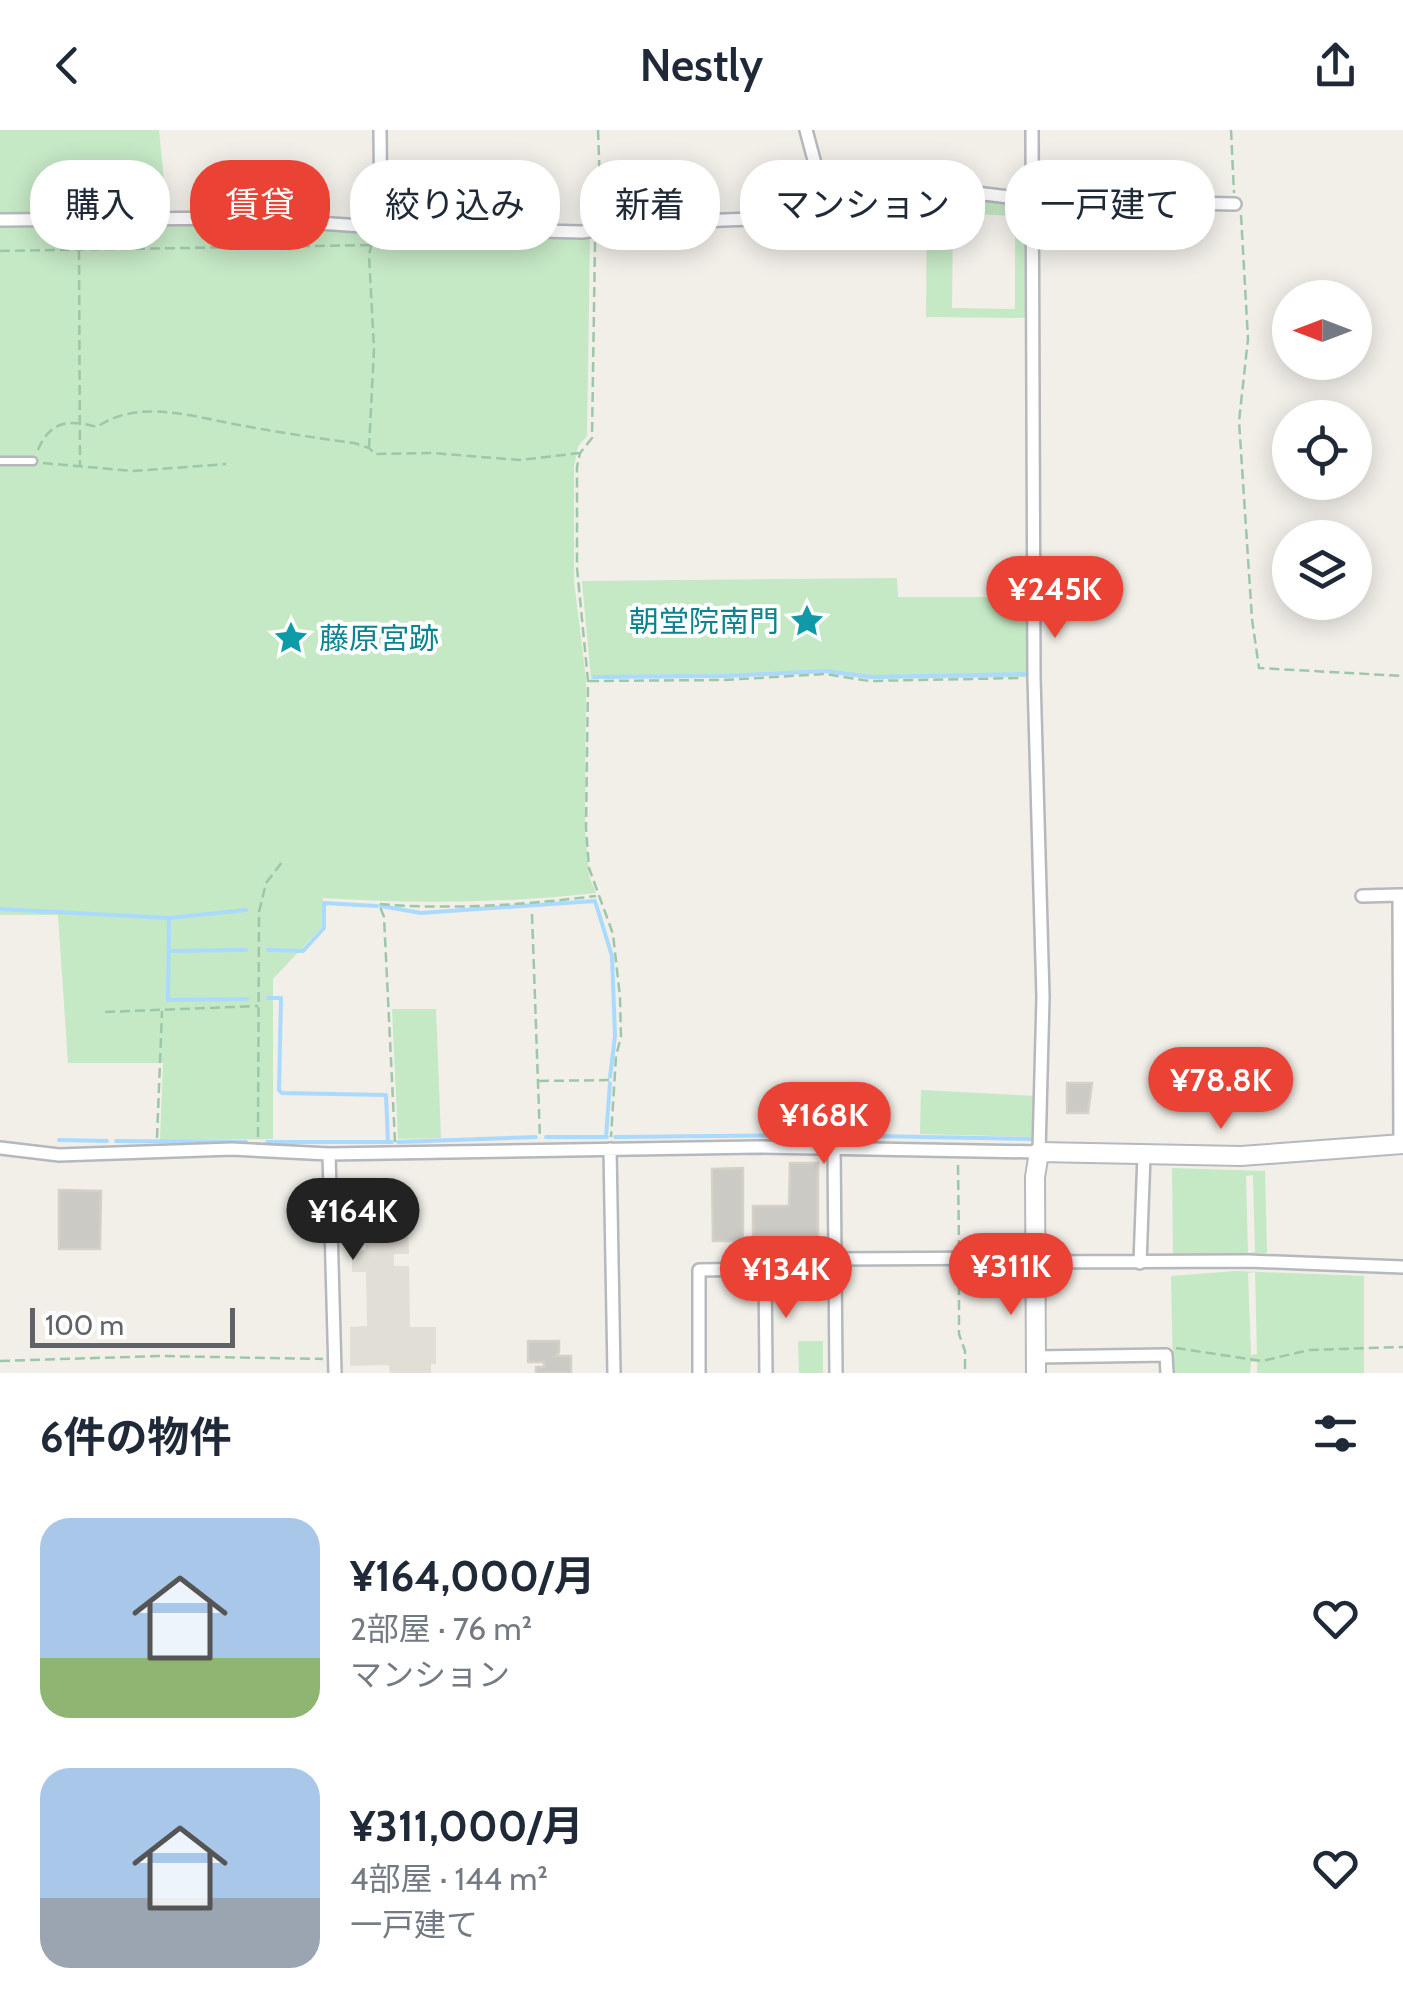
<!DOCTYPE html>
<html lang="ja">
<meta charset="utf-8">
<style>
:root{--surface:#fff;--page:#f6f6f7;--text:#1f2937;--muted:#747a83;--accent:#ea4335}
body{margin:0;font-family:Cabin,"Noto Sans JP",sans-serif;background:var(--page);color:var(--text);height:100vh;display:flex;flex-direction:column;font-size:38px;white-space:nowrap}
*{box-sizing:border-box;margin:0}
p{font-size:32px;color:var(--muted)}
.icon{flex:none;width:55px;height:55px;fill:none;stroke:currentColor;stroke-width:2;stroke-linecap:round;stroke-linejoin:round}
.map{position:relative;height:1243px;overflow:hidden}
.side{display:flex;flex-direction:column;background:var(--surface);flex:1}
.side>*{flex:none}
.top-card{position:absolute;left:30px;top:30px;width:1345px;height:90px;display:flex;gap:20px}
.needle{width:65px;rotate:270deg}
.tools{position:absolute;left:1272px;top:150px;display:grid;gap:20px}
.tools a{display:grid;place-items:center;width:100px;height:100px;border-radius:50%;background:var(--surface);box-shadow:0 5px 25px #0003;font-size:50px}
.scale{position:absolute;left:30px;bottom:25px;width:205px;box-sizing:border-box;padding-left:10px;border:5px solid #5f6368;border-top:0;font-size:28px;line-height:35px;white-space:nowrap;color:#5f6368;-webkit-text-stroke:8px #fff;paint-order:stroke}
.price{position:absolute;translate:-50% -85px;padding:0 22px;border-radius:35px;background:var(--accent);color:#fff;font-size:32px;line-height:65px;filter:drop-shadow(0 2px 5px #0008)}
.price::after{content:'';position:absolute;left:50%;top:60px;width:30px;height:22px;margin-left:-15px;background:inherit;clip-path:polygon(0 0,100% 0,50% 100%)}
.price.active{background:#222;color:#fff}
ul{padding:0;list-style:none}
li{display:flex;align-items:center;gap:30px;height:250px;padding:0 40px}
li span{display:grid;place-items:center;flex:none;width:280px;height:200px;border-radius:30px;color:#555}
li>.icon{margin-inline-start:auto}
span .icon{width:120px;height:120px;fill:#fffc;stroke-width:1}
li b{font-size:42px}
h2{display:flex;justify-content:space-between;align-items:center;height:120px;padding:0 40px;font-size:42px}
.tag{padding:0 35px;border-radius:40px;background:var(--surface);box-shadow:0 5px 25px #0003;font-size:35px;line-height:90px}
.tag.active{background:var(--accent);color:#fff}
header{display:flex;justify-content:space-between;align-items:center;height:130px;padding:0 40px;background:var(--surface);font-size:45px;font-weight:600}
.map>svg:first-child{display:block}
.education{fill:#e1ded6}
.green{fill:#c5e8c5;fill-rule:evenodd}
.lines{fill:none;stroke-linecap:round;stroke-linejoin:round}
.stream{stroke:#aadaff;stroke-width:4}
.building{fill:#cccac5;stroke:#d6d1c6;stroke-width:2.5}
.lane-casing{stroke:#b5b8bc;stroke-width:11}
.street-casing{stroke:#b5b8bc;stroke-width:16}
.secondary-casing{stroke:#b6babf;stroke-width:22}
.path{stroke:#9cc7a9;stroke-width:2.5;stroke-dasharray:10 5;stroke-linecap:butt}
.lane{stroke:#fff;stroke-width:6}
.street{stroke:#fff;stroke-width:11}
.secondary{stroke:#fff;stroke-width:18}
.labels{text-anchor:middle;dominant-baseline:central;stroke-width:8;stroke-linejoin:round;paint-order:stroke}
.culture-label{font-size:30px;fill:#0d838f;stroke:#fff;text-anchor:end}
</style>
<header><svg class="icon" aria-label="back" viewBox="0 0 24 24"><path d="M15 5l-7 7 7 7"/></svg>Nestly<svg class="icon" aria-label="share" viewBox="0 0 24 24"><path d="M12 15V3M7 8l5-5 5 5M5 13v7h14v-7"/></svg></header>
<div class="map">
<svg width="1403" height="1243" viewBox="0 0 1403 1243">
<rect width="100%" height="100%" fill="#f1efe8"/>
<path class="education" d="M394,1050L395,1056L407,1055V1076H393V1085L408,1086L409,1124H394V1136H409L410,1197H436V1234H431V1243H390L389,1235L350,1236V1197L367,1196L366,1142H352V1120H366L365,1085L379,1084L378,1077H366V1057H378V1051Z"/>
<path class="green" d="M0,0H159L168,93L590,106L587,306L578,316L574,337V451L586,549L585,699L589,746L596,763C504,773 415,774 323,768L324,795L273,849V1009L160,1010L163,933H68L58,785H0Z
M927,67L1028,75L1029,188L926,187ZM953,83L1015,86V179L952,178Z
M897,448L898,467H1031V547L869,549L828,543L591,549L582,451Z
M436,879L441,1008L398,1009L392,879Z
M921,960L1036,966V1007L920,1004Z
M1172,1038L1265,1041L1267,1123L1173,1127ZM1253,1045L1255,1122L1248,1123L1246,1046Z
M1236,1141L1364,1146V1243H1257V1232H1251L1250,1243H1173L1171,1146ZM1255,1142L1257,1224L1251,1225L1248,1143Z
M823,1211V1243H799L798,1211Z"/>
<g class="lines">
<path class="stream" d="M594,547L727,546L825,541L871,547L1030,544
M381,776L421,783L595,771L612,826L615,906L610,947
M0,779L169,788L168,870L247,869
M169,788L246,780
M268,820L303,821L324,798V773L377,776
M169,821L246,820
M268,868H281L279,960L282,963L386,965L388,1012
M546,1007H607
M606,1007L610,953
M615,1007L824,1005L1032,1009
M59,1010L107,1011
M116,1011L246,1012
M267,1012H392
M398,1012L536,1007"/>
</g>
<path class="building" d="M1067,953H1092L1088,983H1067Z
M790,1033H818V1112L753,1111V1076H789Z
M743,1038V1111H713L712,1039Z
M59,1060L101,1061L100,1119H59Z
M528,1211H559V1222L556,1226H571V1243H536V1237H544V1232H528Z"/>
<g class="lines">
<g class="lane-casing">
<path id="lane" d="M0,331H33"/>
</g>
<g class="street-casing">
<path id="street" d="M380,0L381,97
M821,56L976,63L1033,70L1235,74
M0,90L243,88L377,97L582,102L646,93L807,87L821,56L806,0
M1362,766L1399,765
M1400,1014L1399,765H1403
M834,1017L836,1243
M0,1018L59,1025L232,1019L329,1024L757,1017L1039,1022L1043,867L1034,548L1032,0
M610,1019L614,1243
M329,1024L335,1243
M835,1129L1035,1128
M1035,1132L1248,1131L1403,1137
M1140,1133L1144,1025
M765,1139L766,1243
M1036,1227L1166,1225L1167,1243
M699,1243V1140L835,1138"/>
</g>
<g class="secondary-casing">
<path id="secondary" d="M1036,1243L1035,1047L1039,1022L1241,1026L1403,1014"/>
</g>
<path class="path" d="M598,0L601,87
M1231,0L1234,63
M1241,85L1248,209L1239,291L1252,489L1259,538L1403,546
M595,112L592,308L580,323L577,337V438L588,551L586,698L589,738L613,804L620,867L621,907L616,926L611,1007
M79,120L80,336
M0,121L370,115
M369,318L374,219L369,125L373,108
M38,320C50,291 69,289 97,297C139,268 194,287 239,295C277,302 315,308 354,313L369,318L375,324L432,323L520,330L580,323
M43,333L133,341L226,334
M589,551L724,550L825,544L869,551L1020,548
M532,784L540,1009
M105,882L258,876
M539,951L615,950
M258,1007L259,782L266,753L282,732
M157,1008L162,881
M395,1012L384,787L379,774C451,780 523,775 596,766
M958,1035L959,1117
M959,1140V1204L965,1221V1243
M1176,1218L1262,1231L1309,1220L1403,1217
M0,1231L159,1226L323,1229"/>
<use href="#lane" class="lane"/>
<use href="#street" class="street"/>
<use href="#secondary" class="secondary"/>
</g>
<defs>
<g id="sight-bare" transform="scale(2.7)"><path d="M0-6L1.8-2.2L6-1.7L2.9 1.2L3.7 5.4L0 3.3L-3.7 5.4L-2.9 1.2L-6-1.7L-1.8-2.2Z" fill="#0f9aa8" stroke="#fff" stroke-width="2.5" paint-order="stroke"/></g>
</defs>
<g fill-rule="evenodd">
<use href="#sight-bare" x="807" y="491"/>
<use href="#sight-bare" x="291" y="508"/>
</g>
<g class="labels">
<g class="culture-label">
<text x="779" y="491">朝堂院南門</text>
<text x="319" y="508" text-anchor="start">藤原宮跡</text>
</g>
</g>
</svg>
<div class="tools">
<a><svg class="needle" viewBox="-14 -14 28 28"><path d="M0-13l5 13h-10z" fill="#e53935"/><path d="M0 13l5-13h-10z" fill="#747a83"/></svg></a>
<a><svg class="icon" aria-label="locate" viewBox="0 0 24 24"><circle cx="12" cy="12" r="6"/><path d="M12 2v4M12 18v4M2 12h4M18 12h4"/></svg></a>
<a><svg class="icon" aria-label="layers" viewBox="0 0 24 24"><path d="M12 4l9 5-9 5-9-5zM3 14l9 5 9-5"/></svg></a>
</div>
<div class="scale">100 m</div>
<b class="price" style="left:1055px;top:511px">¥245K</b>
<b class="price" style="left:1221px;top:1002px">¥78.8K</b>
<b class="price" style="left:824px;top:1037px">¥168K</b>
<b class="price active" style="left:353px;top:1133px">¥164K</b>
<b class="price" style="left:1011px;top:1188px">¥311K</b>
<b class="price" style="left:786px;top:1191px">¥134K</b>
<div class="top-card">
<a class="tag">購入</a>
<a class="tag active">賃貸</a>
<a class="tag">絞り込み</a>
<a class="tag">新着</a>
<a class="tag">マンション</a>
<a class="tag">一戸建て</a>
</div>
</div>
<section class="side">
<h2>6件の物件<svg class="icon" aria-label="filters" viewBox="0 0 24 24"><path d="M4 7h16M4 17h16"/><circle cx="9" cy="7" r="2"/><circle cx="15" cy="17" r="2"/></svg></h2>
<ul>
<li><span style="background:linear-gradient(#a9c7e8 70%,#8fb573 0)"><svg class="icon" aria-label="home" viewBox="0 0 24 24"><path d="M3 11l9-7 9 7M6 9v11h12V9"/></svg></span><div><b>¥164,000/月</b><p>2部屋 · 76 m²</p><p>マンション</p></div><svg class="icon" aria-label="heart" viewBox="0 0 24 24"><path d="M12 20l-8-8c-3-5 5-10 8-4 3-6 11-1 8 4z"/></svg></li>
<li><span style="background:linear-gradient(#a9c7e8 65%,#9aa5b1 0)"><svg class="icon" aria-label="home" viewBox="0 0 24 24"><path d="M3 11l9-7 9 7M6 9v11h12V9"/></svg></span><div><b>¥311,000/月</b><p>4部屋 · 144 m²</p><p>一戸建て</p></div><svg class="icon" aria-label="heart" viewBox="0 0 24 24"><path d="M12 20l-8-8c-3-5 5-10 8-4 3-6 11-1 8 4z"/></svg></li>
</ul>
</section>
